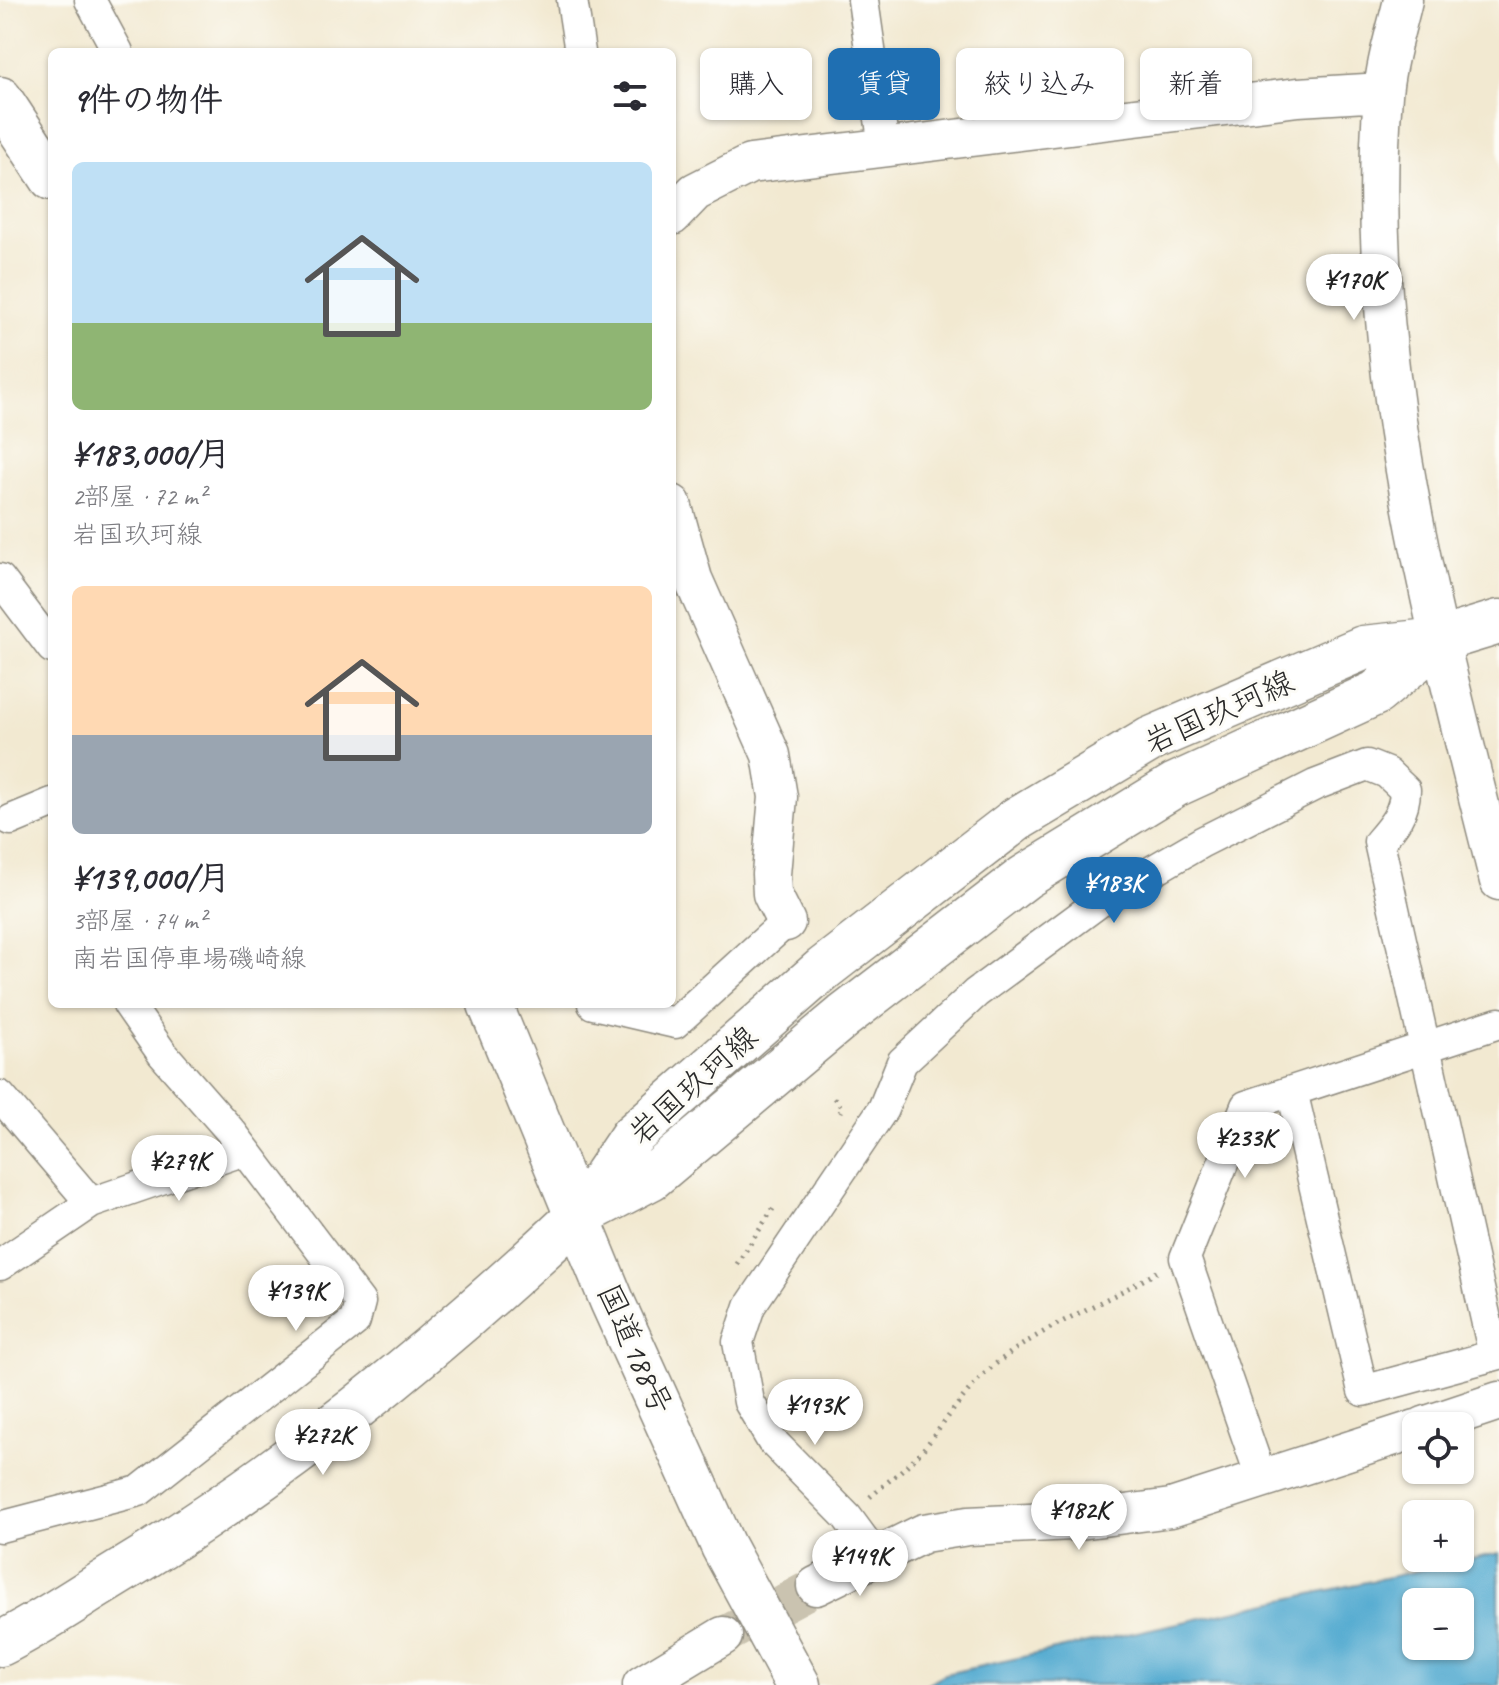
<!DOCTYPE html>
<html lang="ja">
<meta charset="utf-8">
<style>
:root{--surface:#fff;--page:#f7f7f7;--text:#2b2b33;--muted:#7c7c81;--accent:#1f6fb2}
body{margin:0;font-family:Caveat,"Klee One",sans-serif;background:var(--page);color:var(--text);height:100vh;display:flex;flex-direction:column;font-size:30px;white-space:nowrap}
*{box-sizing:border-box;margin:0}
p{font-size:26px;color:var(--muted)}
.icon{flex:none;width:44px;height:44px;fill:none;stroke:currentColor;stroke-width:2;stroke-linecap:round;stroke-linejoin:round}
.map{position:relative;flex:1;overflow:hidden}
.details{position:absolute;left:48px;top:48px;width:628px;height:960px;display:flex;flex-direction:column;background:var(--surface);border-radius:12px;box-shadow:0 2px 6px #0004}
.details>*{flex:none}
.top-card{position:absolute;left:700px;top:48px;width:678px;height:72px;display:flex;gap:16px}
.fabs{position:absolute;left:1402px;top:1412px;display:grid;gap:16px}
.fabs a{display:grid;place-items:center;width:72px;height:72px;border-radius:12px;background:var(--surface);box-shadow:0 2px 6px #0004;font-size:40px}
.price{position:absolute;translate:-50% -68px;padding:0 18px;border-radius:28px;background:#fff;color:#222;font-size:26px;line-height:52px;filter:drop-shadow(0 2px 4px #0008)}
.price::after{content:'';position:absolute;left:50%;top:48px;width:24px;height:18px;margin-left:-12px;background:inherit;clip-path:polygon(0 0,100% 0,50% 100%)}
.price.active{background:var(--accent);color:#fff}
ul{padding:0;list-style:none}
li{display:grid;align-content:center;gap:16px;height:424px;padding:0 24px}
li span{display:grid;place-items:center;height:248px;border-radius:12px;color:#555}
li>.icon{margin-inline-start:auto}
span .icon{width:144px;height:144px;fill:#fffc;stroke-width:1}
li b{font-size:34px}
h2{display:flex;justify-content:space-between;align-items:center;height:96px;padding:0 24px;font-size:34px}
.pill{padding:0 28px;border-radius:12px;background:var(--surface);box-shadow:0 2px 6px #0004;font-size:28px;line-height:72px}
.pill.active{background:var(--accent);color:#fff}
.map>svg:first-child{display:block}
.water{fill:#53aad0;stroke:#3f6a7e;stroke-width:2;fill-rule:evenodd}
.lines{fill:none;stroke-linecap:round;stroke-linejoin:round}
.tertiary-tunnel{stroke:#cac3b0;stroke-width:38;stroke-dasharray:38 19;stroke-linecap:butt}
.minor-casing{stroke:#8e8a7e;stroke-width:33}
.tertiary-casing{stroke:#8e8a7e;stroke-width:41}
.secondary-casing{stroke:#8e8a7e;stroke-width:47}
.primary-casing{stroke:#8e8a7e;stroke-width:47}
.trunk-casing{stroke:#8e8a7e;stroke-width:47}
.path{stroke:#8e8a7e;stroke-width:5;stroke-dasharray:2 6;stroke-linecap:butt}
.minor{stroke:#fff;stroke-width:30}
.tertiary{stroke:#fff;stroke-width:38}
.secondary{stroke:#fff;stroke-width:44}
.primary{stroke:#fff;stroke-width:44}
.trunk{stroke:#fff;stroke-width:44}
.labels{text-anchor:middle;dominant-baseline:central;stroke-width:6;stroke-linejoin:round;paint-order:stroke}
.street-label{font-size:32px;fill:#2b2b2b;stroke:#fdfcf7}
</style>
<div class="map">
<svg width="1499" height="1685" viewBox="0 0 1499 1685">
<rect width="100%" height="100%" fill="#fdfcf7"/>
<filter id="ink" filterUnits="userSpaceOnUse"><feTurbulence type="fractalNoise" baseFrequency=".0125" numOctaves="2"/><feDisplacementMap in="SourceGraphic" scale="16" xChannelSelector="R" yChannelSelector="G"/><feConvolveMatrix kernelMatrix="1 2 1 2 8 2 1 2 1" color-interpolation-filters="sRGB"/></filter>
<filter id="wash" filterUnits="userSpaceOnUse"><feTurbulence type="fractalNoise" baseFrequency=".006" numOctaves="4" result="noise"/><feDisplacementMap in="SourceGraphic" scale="32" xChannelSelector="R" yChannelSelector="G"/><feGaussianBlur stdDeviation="1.8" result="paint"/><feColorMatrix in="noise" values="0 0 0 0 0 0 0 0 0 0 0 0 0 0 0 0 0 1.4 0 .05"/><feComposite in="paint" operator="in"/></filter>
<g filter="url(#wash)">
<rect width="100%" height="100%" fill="#f2e9d1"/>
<path class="water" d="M1499,1553V1685H925L945,1674ZM1416,1602H1460V1646H1416Z"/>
</g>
<g filter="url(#ink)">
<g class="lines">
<path class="tertiary-tunnel" d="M723,1636L816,1586"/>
<g class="minor-casing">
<path id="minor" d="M90,0L118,52
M572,0L580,52
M863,0L884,147
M0,579L52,648
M11,820L52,803
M593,1004L675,1023L786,922
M1292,1091L1363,1391L1499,1354
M0,1096L91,1203
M0,1265L91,1203L245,1150
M1262,1480L1185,1258L1246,1106L1499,1023
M0,1527L139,1491L355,1321L360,1302L233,1134L162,1053L128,1004
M875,1555L847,1517L772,1441L749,1402L738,1342L750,1306L883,1109L902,1062L976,993L1102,900L1202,842L1315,785L1367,765L1387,773L1405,790C1405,812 1393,826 1379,842L1494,1355"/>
</g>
<g class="tertiary-casing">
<path id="tertiary" d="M1403,0C1396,31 1385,63 1383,95C1361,362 1435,624 1499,881
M672,216L695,192L750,164L1298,97L1383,92
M672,504L693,579L771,755L778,797L771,874L772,894L786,922
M1424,1426L1499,1401
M816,1586L924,1533L968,1526L1072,1521L1171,1508L1416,1429
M642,1685L723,1636"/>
</g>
<g class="secondary-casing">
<path id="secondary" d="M0,1644C38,1625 73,1601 109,1579C282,1475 431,1354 578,1216"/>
</g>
<g class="primary-casing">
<path id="primary" d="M580,1215L651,1178L844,1016L1025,877L1175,785L1376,693L1440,640
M578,1216L632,1136L823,969L1017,819L1151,739L1363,648L1440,640L1499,622"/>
</g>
<g class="trunk-casing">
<path id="trunk" d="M0,99L52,178
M490,1004L612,1301L723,1546L798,1685"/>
</g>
<path class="path" d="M834,1098L842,1108L840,1112
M737,1264L773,1209
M870,1497C888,1481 909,1466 925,1447C947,1420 965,1390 992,1367C1038,1328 1105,1303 1157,1272"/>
<use href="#minor" class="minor"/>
<use href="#tertiary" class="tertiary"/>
<use href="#secondary" class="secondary"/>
<use href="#primary" class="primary"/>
<use href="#trunk" class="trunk"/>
</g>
</g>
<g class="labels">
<g class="street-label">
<text transform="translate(1219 712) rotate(-24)">岩国玖珂線</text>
<text transform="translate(693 1085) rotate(-42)">岩国玖珂線</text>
<text transform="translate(635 1349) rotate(66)">国道188号</text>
</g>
</g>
</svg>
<div class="fabs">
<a><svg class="icon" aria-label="locate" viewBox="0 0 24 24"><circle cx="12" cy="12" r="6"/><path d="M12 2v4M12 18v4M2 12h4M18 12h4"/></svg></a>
<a>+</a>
<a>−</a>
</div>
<b class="price" style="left:1354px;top:322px">¥170K</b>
<b class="price active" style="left:1114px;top:925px">¥183K</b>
<b class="price" style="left:1245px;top:1180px">¥233K</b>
<b class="price" style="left:179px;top:1203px">¥279K</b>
<b class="price" style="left:296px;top:1333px">¥139K</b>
<b class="price" style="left:815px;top:1447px">¥193K</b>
<b class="price" style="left:323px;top:1477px">¥272K</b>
<b class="price" style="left:1079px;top:1552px">¥182K</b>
<b class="price" style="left:860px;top:1598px">¥149K</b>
<div class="top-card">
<a class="pill">購入</a>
<a class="pill active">賃貸</a>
<a class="pill">絞り込み</a>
<a class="pill">新着</a>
</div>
<section class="details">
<h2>9件の物件<svg class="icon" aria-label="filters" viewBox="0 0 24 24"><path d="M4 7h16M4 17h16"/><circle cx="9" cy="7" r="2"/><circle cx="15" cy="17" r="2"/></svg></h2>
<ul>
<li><span style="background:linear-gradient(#bfe0f5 65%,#8fb573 0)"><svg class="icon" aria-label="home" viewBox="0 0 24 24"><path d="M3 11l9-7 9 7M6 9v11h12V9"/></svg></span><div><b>¥183,000/月</b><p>2部屋 · 72 m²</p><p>岩国玖珂線</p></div></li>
<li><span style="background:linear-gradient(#ffd9b3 60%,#9aa5b1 0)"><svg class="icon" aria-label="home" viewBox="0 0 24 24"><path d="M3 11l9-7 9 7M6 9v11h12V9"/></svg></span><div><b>¥139,000/月</b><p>3部屋 · 74 m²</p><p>南岩国停車場磯崎線</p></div></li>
</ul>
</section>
</div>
